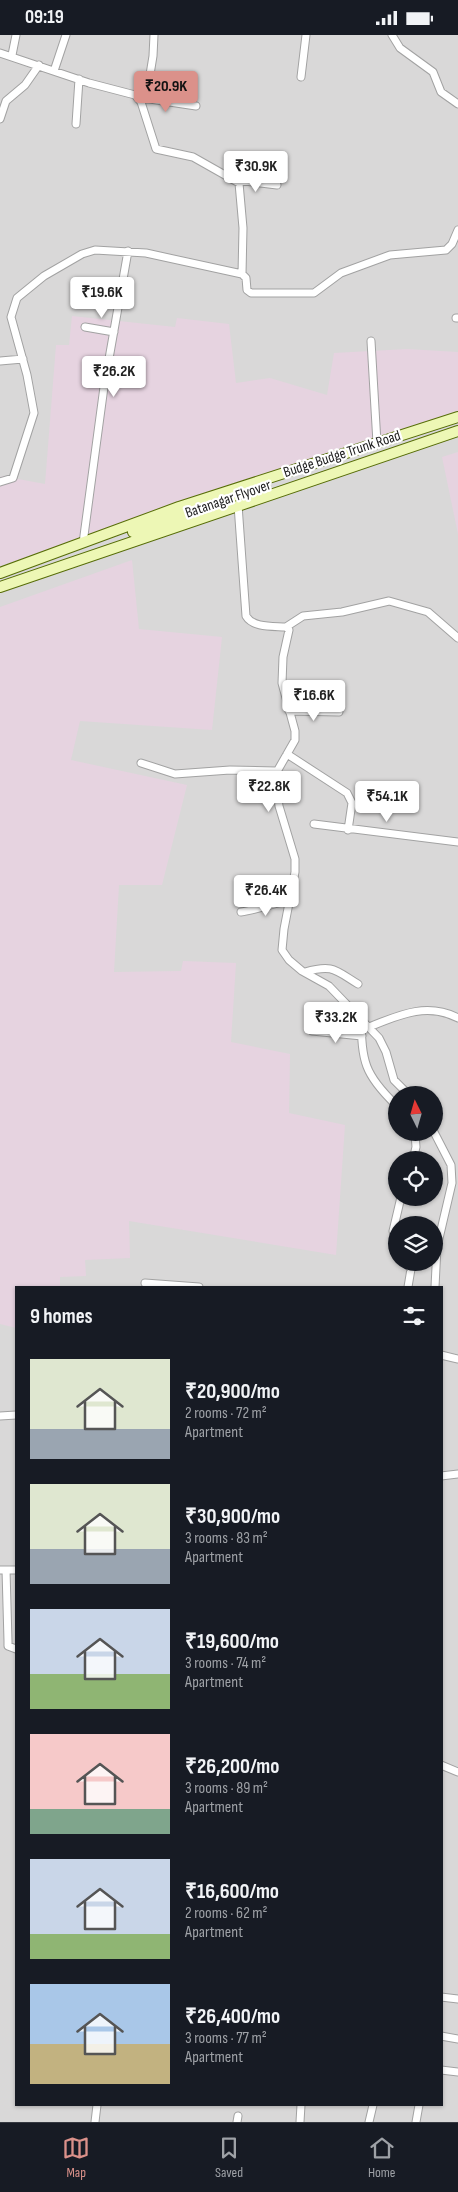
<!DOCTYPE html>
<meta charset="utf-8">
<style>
:root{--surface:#171b24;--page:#242831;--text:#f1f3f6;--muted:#9ea1a6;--line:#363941;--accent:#db918a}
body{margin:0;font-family:"Sofia Sans Condensed",sans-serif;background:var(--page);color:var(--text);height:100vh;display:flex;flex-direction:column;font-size:19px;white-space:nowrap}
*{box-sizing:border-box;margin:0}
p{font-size:16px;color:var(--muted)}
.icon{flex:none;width:28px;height:28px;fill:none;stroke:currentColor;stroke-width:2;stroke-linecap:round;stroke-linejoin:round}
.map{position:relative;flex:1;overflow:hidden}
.panel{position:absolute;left:15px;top:1251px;width:428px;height:820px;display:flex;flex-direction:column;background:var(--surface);border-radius:0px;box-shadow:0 1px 4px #0004}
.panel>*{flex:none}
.needle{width:32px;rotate:355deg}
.tools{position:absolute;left:388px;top:1051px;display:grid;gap:10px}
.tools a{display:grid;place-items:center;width:55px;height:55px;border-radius:50%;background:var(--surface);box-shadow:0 1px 4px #0004;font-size:25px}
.price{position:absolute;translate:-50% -42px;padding:0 11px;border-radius:5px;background:#fff;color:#222;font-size:16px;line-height:32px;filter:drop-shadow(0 1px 2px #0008)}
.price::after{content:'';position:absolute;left:50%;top:30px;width:15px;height:11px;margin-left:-8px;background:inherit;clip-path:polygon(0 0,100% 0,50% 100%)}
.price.on{background:var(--accent);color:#111}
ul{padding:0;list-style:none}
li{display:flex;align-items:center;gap:15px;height:125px;padding:0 15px}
li span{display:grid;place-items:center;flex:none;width:140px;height:100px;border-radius:0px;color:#555}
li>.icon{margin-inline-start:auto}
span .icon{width:60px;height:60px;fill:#fffc;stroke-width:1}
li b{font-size:21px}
h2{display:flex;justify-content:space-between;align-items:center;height:60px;padding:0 15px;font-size:21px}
.status{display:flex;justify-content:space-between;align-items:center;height:35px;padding:0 25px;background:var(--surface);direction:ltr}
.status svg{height:14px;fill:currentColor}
.dock{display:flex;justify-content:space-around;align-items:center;height:70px;border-top:1px solid var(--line);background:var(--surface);font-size:14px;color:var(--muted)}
.dock a{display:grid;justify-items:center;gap:2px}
.dock .on{color:var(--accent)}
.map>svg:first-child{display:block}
.residential{fill:#d9d8d8;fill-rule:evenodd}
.industrial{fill:#e6d3e0}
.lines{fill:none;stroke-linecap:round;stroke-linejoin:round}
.street-casing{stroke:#a2a2a2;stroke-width:9}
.secondary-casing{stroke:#576d08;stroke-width:12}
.street{stroke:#fff;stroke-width:7}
.secondary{stroke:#edf7b5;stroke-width:10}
.labels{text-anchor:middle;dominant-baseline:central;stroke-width:4.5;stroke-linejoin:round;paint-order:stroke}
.street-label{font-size:15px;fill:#1b1b1b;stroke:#fff}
</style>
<div class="status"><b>09:19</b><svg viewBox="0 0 49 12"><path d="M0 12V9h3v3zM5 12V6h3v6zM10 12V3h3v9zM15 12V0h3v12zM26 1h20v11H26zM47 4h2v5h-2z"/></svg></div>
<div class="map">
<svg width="458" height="2087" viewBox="0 0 458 2087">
<rect width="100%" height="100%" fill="#edeae1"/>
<path class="residential" d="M0,0H458V2087H0ZM396,1060H434V1098H396ZM396,1125H434V1162H396ZM396,1190H434V1228H396ZM16,1252H441V2070H16Z"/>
<path class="industrial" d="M72,281L175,292L177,283L229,289L236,348L270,343L327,360L334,318L407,314L458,317V376L332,416L0,531V443L2,441L45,449L56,310H69Z
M458,417V499L442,422Z
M132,525L139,594L222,602L212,695L80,686L71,725L187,750L162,850H119L114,937L181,936L183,926L236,928L231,1007L290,1019L289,1078L345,1090L336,1220L129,1186L130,1223L85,1225L86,1241L60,1242V1252H16V1293L0,1289V572Z"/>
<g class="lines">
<g class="street-casing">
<path id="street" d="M392,0L400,13L433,37L441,57L458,69
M0,18L89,48L135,60L141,67L156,114L193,122L239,148L243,193L242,239
M12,20L16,0
M54,36L66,0
M301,42L306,0
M143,63L196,71
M146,64L153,21L154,0
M0,84L6,66L25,50L39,30
M76,89L79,44
M237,145L277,150
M456,283H458
M85,292L114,297
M371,306L377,408
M0,326L23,324
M0,447L13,443L34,378L27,340L11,282L17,263L44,241L82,219L95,215L146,218L242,239L246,243L247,255L251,258H314L341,238L390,220L446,215L452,209L458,195
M238,470L246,581C253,593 273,591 286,592L289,595L283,622L282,648L295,696V705L275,740L279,771L295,824V837L284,894L282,915L289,925L302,936L329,951L379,1003L386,1017L394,1045L409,1060
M83,508L104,352L128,216
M286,592L303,581L342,577L389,566L428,577L458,603
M289,676L339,677
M287,719L347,758L352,768L348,795
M141,728L175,739L230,735L276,736
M314,789L458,807
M241,877C258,875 272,868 289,866
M305,937C333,929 335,935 358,949
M361,983C362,1027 364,1039 396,1070
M369,992C399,980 427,967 458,983
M312,996L362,1001
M434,1097L451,1130L452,1148L437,1212L435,1252
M413,1125L416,1112L415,1098
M396,1207L393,1196L401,1162
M406,1228L411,1234L408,1252
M145,1248L199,1252
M441,1320L458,1324
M0,1381L16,1380
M441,1441L458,1439
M0,1535H16
M6,1535L8,1606V1611L16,1614
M441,1730L458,1737
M441,1962L458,1964
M441,2001L458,2004
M441,2035L458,2037
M95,2087L97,2070
M237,2087L238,2081
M300,2087L301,2070
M369,2087L373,2070
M416,2087L419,2070"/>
</g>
<g class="secondary-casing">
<path id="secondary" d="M133,497L232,462
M0,538L179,472L458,382
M0,552L458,396"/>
</g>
<use href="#street" class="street"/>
<use href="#secondary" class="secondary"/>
</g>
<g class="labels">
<g class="street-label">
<text transform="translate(342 419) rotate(-18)">Budge Budge Trunk Road</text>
<text transform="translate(228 464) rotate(-19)">Batanagar Flyover</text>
</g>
</g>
</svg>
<div class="tools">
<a><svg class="needle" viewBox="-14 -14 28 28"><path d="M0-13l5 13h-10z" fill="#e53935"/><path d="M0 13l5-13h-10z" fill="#9ea1a6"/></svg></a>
<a><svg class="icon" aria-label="locate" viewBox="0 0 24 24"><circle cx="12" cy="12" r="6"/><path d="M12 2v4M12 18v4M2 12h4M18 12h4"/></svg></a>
<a><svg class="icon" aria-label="layers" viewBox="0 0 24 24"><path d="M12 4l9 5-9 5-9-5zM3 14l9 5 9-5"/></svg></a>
</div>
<b class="price on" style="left:166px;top:78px">₹20.9K</b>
<b class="price" style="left:256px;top:158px">₹30.9K</b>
<b class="price" style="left:102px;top:284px">₹19.6K</b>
<b class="price" style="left:114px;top:363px">₹26.2K</b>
<b class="price" style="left:314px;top:687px">₹16.6K</b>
<b class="price" style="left:269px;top:778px">₹22.8K</b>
<b class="price" style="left:387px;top:788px">₹54.1K</b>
<b class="price" style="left:266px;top:882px">₹26.4K</b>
<b class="price" style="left:336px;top:1009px">₹33.2K</b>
<section class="panel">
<h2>9 homes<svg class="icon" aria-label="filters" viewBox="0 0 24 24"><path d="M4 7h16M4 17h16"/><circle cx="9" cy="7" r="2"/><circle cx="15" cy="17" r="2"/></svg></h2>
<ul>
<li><span style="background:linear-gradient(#dfe7d0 70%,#9aa5b1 0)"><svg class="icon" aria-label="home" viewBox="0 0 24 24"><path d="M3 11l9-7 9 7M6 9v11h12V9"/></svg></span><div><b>₹20,900/mo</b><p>2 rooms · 72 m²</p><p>Apartment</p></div></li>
<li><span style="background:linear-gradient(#dfe7d0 65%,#9aa5b1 0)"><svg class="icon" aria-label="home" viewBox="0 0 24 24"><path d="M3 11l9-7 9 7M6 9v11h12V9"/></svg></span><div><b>₹30,900/mo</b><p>3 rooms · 83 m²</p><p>Apartment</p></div></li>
<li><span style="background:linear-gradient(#c9d6e8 65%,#8fb573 0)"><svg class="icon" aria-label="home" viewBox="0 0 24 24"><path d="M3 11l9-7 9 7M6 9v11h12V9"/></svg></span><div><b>₹19,600/mo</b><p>3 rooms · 74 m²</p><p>Apartment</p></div></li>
<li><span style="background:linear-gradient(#f6c9c9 75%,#7fa58c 0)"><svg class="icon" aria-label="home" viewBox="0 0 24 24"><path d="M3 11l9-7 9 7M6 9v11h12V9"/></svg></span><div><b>₹26,200/mo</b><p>3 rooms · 89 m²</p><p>Apartment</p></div></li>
<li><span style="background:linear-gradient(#c9d6e8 75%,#8fb573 0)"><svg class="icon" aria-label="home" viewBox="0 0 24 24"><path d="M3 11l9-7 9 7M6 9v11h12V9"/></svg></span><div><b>₹16,600/mo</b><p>2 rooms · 62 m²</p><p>Apartment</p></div></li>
<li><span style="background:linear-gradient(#a9c7e8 60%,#c2b280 0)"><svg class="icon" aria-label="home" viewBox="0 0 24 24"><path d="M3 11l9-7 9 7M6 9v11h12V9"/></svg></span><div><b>₹26,400/mo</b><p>3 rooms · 77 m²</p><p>Apartment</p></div></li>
</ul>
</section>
</div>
<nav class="dock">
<a class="on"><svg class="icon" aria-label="map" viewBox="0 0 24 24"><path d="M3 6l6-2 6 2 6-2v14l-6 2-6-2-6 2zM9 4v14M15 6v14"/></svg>Map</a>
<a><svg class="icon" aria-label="saved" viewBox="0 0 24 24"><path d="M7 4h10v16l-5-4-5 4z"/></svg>Saved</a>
<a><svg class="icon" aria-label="home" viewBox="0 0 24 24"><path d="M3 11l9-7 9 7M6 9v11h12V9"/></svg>Home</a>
</nav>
